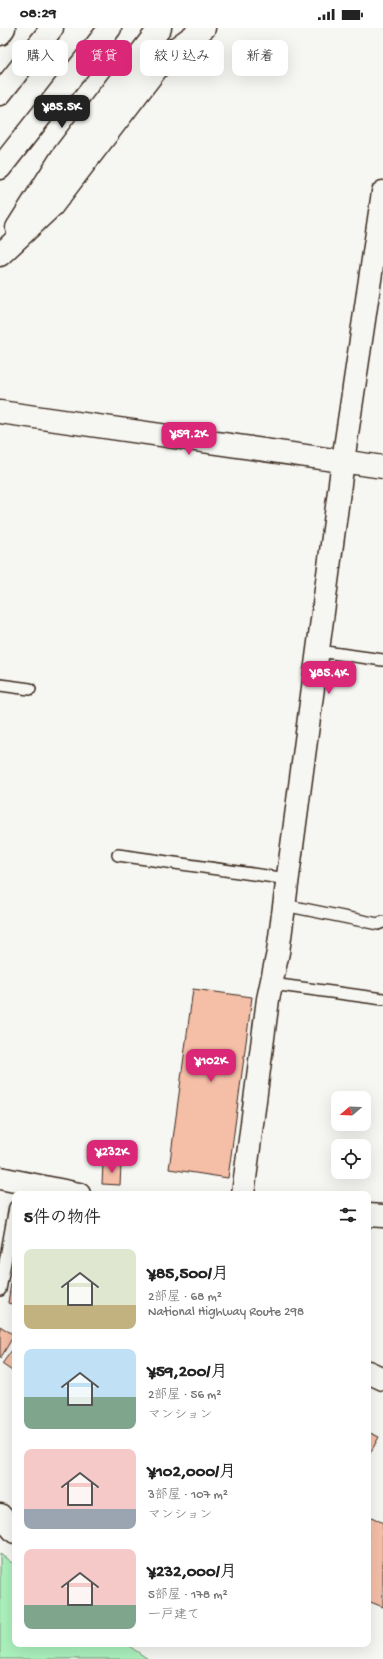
<!DOCTYPE html>
<html lang="ja">
<meta charset="utf-8">
<style>
:root{--surface:#fff;--page:#f6f6f6;--text:#222;--muted:#767676;--accent:#db2777}
body{margin:0;font-family:"Gochi Hand","Klee One",sans-serif;background:var(--page);color:var(--text);height:100vh;display:flex;flex-direction:column;font-size:15px;white-space:nowrap}
*{box-sizing:border-box;margin:0}
p{font-size:13px;color:var(--muted)}
.icon{flex:none;width:22px;height:22px;fill:none;stroke:currentColor;stroke-width:2;stroke-linecap:round;stroke-linejoin:round}
.map{position:relative;flex:1;overflow:hidden}
.sheet{position:absolute;left:12px;top:1163px;width:359px;height:456px;display:flex;flex-direction:column;background:var(--surface);border-radius:8px;box-shadow:0 4px 16px #0002}
.sheet>*{flex:none}
.hud{position:absolute;left:12px;top:12px;width:359px;height:36px;display:flex;gap:8px}
.needle{width:26px;rotate:251deg}
.buttons{position:absolute;left:331px;top:1063px;display:grid;gap:8px}
.buttons a{display:grid;place-items:center;width:40px;height:40px;border-radius:8px;background:var(--surface);box-shadow:0 4px 16px #0002;font-size:20px}
.price{position:absolute;translate:-50% -34px;padding:0 9px;border-radius:8px;background:var(--accent);color:#fff;font-size:13px;line-height:26px;filter:drop-shadow(0 1px 2px #0008)}
.price::after{content:'';position:absolute;left:50%;top:24px;width:12px;height:9px;margin-left:-6px;background:inherit;clip-path:polygon(0 0,100% 0,50% 100%)}
.price.current{background:#222;color:#fff}
ul{padding:0;list-style:none}
li{display:flex;align-items:center;gap:12px;height:100px;padding:0 12px}
li span{display:grid;place-items:center;flex:none;width:112px;height:80px;border-radius:8px;color:#555}
li>.icon{margin-inline-start:auto}
span .icon{width:48px;height:48px;fill:#fffc;stroke-width:1}
li b{font-size:17px}
h2{display:flex;justify-content:space-between;align-items:center;height:48px;padding:0 12px;font-size:17px}
.chip{padding:0 14px;border-radius:8px;background:var(--surface);box-shadow:0 4px 16px #0002;font-size:14px;line-height:36px}
.chip.current{background:var(--accent);color:#fff}
.status{display:flex;justify-content:space-between;align-items:center;height:28px;padding:0 20px;background:var(--surface);direction:ltr}
.status svg{height:11px;fill:currentColor}
.map>svg:first-child{display:block}
.green{fill:#abf1bd;stroke:#738e6e}
.building{fill:#f4bea7;stroke:#3b2a1e}
.lines{fill:none;stroke-linecap:round;stroke-linejoin:round}
.service-casing{stroke:#3b2a1e;stroke-width:14}
.minor-casing{stroke:#3b2a1e;stroke-width:25}
.trunk-casing{stroke:#3b2a1e;stroke-width:25}
.motorway-casing{stroke:#3b2a1e;stroke-width:25}
.service{stroke:#f6f6f2;stroke-width:11}
.minor{stroke:#f6f6f2;stroke-width:22}
.trunk{stroke:#f6f6f2;stroke-width:22}
.motorway{stroke:#f6f6f2;stroke-width:22}
</style>
<div class="status"><b>08:29</b><svg viewBox="0 0 49 12"><path d="M0 12V9h3v3zM5 12V6h3v6zM10 12V3h3v9zM15 12V0h3v12zM26 1h20v11H26zM47 4h2v5h-2z"/></svg></div>
<div class="map">
<svg width="383" height="1631" viewBox="0 0 383 1631">
<rect width="100%" height="100%" fill="#f6f6f2"/>
<filter id="ink" filterUnits="userSpaceOnUse"><feTurbulence type="fractalNoise" baseFrequency=".025" numOctaves="2"/><feDisplacementMap in="SourceGraphic" scale="8" xChannelSelector="R" yChannelSelector="G"/><feConvolveMatrix kernelMatrix="1 2 1 2 8 2 1 2 1" color-interpolation-filters="sRGB"/></filter>
<g filter="url(#ink)">
<path class="green" d="M0,1526L15,1537V1616H126L148,1631H0Z"/>
<path class="building" d="M193,961L252,969L228,1150L169,1141Z
M103,1136L121,1137L120,1157L102,1156Z
M15,1228V1277L8,1275Z
M0,1298L14,1307L0,1331Z
M15,1318V1345L2,1336Z
M368,1404L379,1409L368,1429Z
M368,1487L383,1495V1579L368,1573Z"/>
<g class="lines">
<g class="service-casing">
<path id="service" d="M318,623L383,632
M0,657L30,661
M118,827L288,851
M284,877L378,896L383,894
M272,956L383,971
M0,1262L15,1179"/>
</g>
<g class="minor-casing">
<path id="minor" d="M17,200L62,129L160,0
M0,227L52,178L167,27L204,0
M0,384L383,439
M0,1150L79,1166
M243,1166L268,971L278,924L343,433L383,164
M368,1187L383,1188
M368,1344L383,1351
M0,1487L15,1504"/>
</g>
<g class="trunk-casing">
<path id="trunk" d="M0,140L110,0"/>
</g>
<g class="motorway-casing">
<path id="motorway" d="M0,6L4,0
M0,66L52,0"/>
</g>
<use href="#service" class="service"/>
<use href="#minor" class="minor"/>
<use href="#trunk" class="trunk"/>
<use href="#motorway" class="motorway"/>
</g>
</g>
</svg>
<div class="buttons">
<a><svg class="needle" viewBox="-14 -14 28 28"><path d="M0-13l5 13h-10z" fill="#e53935"/><path d="M0 13l5-13h-10z" fill="#767676"/></svg></a>
<a><svg class="icon" aria-label="locate" viewBox="0 0 24 24"><circle cx="12" cy="12" r="6"/><path d="M12 2v4M12 18v4M2 12h4M18 12h4"/></svg></a>
</div>
<b class="price current" style="left:62px;top:101px">¥85.5K</b>
<b class="price" style="left:189px;top:428px">¥59.2K</b>
<b class="price" style="left:329px;top:667px">¥85.4K</b>
<b class="price" style="left:211px;top:1055px">¥102K</b>
<b class="price" style="left:112px;top:1146px">¥232K</b>
<div class="hud">
<a class="chip">購入</a>
<a class="chip current">賃貸</a>
<a class="chip">絞り込み</a>
<a class="chip">新着</a>
</div>
<section class="sheet">
<h2>5件の物件<svg class="icon" aria-label="filters" viewBox="0 0 24 24"><path d="M4 7h16M4 17h16"/><circle cx="9" cy="7" r="2"/><circle cx="15" cy="17" r="2"/></svg></h2>
<ul>
<li><span style="background:linear-gradient(#dfe7d0 70%,#c2b280 0)"><svg class="icon" aria-label="home" viewBox="0 0 24 24"><path d="M3 11l9-7 9 7M6 9v11h12V9"/></svg></span><div><b>¥85,500/月</b><p>2部屋 · 68 m²</p><p>National Highway Route 298</p></div></li>
<li><span style="background:linear-gradient(#bfe0f5 60%,#7fa58c 0)"><svg class="icon" aria-label="home" viewBox="0 0 24 24"><path d="M3 11l9-7 9 7M6 9v11h12V9"/></svg></span><div><b>¥59,200/月</b><p>2部屋 · 56 m²</p><p>マンション</p></div></li>
<li><span style="background:linear-gradient(#f6c9c9 75%,#9aa5b1 0)"><svg class="icon" aria-label="home" viewBox="0 0 24 24"><path d="M3 11l9-7 9 7M6 9v11h12V9"/></svg></span><div><b>¥102,000/月</b><p>3部屋 · 107 m²</p><p>マンション</p></div></li>
<li><span style="background:linear-gradient(#f6c9c9 70%,#7fa58c 0)"><svg class="icon" aria-label="home" viewBox="0 0 24 24"><path d="M3 11l9-7 9 7M6 9v11h12V9"/></svg></span><div><b>¥232,000/月</b><p>5部屋 · 178 m²</p><p>一戸建て</p></div></li>
</ul>
</section>
</div>
